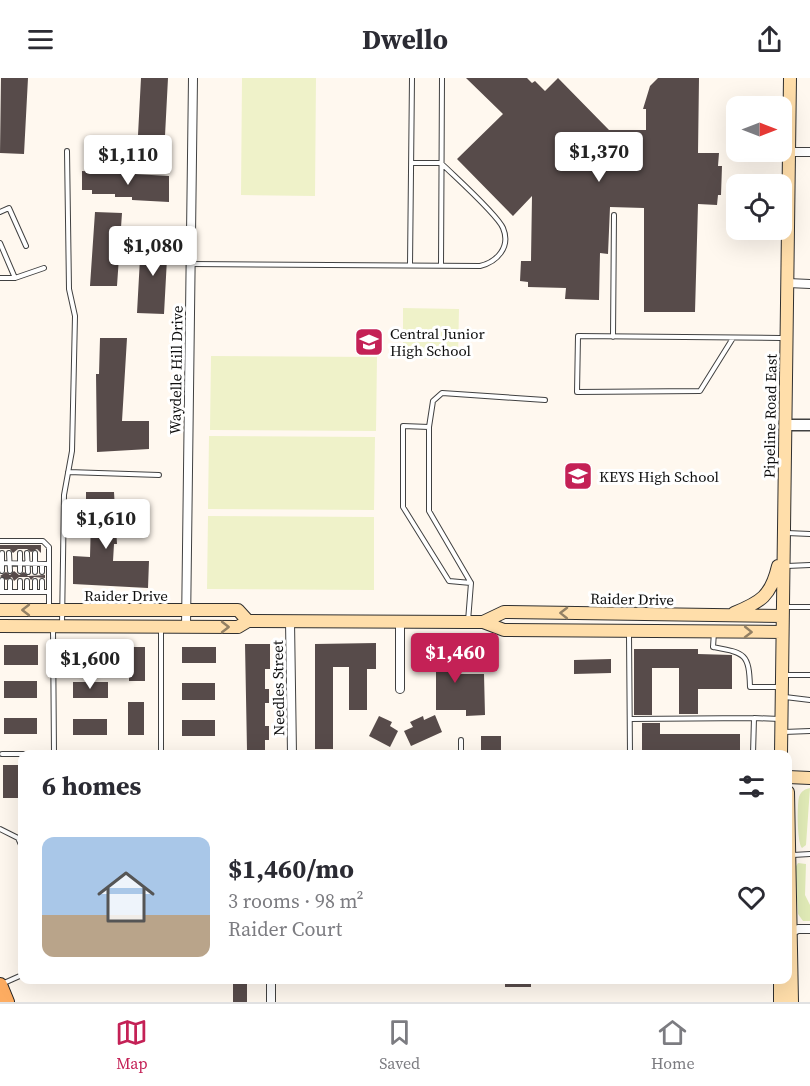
<!DOCTYPE html>
<meta charset="utf-8">
<style>
:root{--surface:#fff;--page:#f2f2f3;--text:#2b2b33;--muted:#7c7c81;--line:#e1e1e2;--accent:#c42156}
body{margin:0;font-family:"Source Serif 4",serif;background:var(--page);color:var(--text);height:100vh;display:flex;flex-direction:column;font-size:22px;white-space:nowrap}
*{box-sizing:border-box;margin:0}
p{font-size:20px;color:var(--muted)}
.icon{flex:none;width:33px;height:33px;fill:none;stroke:currentColor;stroke-width:2;stroke-linecap:round;stroke-linejoin:round}
.map{position:relative;flex:1;overflow:hidden}
.sheet{position:absolute;left:18px;top:672px;width:774px;height:234px;display:flex;flex-direction:column;background:var(--surface);border-radius:12px;box-shadow:0 6px 24px #0002}
.sheet>*{flex:none}
.needle{width:39px;rotate:90deg}
.controls{position:absolute;left:726px;top:18px;display:grid;gap:12px}
.controls a{display:grid;place-items:center;width:66px;height:66px;border-radius:12px;background:var(--surface);box-shadow:0 6px 24px #0002;font-size:30px}
.price{position:absolute;translate:-50% -51px;padding:0 14px;border-radius:6px;background:#fff;color:#222;font-size:20px;line-height:39px;filter:drop-shadow(0 2px 3px #0008)}
.price::after{content:'';position:absolute;left:50%;top:36px;width:18px;height:14px;margin-left:-9px;background:inherit;clip-path:polygon(0 0,100% 0,50% 100%)}
.price.on{background:var(--accent);color:#fff}
ul{padding:0;list-style:none}
li{display:flex;align-items:center;gap:18px;height:150px;padding:0 24px}
li+li{border-top:2px solid var(--line)}
li span{display:grid;place-items:center;flex:none;width:168px;height:120px;border-radius:12px;color:#555}
li>.icon{margin-inline-start:auto}
span .icon{width:72px;height:72px;fill:#fffc;stroke-width:1}
li b{font-size:26px}
h2{display:flex;justify-content:space-between;align-items:center;height:72px;padding:0 24px;font-size:26px}
header{display:flex;justify-content:space-between;align-items:center;height:78px;padding:0 24px;background:var(--surface);font-size:27px;font-weight:700}
.dock{display:flex;justify-content:space-around;align-items:center;height:84px;border-top:2px solid var(--line);background:var(--surface);font-size:16px;color:var(--muted)}
.dock a{display:grid;justify-items:center;gap:3px}
.dock .on{color:var(--accent)}
.map>svg:first-child{display:block}
.green{fill:#e1ebb7}
.pitch{fill:#eff2c9}
.building{fill:#574b4a}
.lines{fill:none;stroke-linecap:round;stroke-linejoin:round}
.service-casing{stroke:#414141;stroke-width:6}
.minor-casing{stroke:#414141;stroke-width:10}
.tertiary-casing{stroke:#414141;stroke-width:13}
.secondary-casing{stroke:#303030;stroke-width:14}
.primary-casing{stroke:#1f1f1f;stroke-width:16}
.service{stroke:#fff;stroke-width:4}
.minor{stroke:#fff;stroke-width:8}
.tertiary{stroke:#fff;stroke-width:10}
.secondary{stroke:#ffdeaa;stroke-width:12}
.primary{stroke:#fdac61;stroke-width:14}
.oneway{stroke:#938064}
.labels{text-anchor:middle;dominant-baseline:central;stroke-width:6;stroke-linejoin:round;paint-order:stroke}
.poi-label{font-size:15px;fill:#0e0e0e;stroke:#fff;text-anchor:start}
.street-label{font-size:15px;fill:#0e0e0e;stroke:#fff}
</style>
<header><svg class="icon" aria-label="menu" viewBox="0 0 24 24"><path d="M4 6h16M4 12h16M4 18h16"/></svg>Dwello<svg class="icon" aria-label="share" viewBox="0 0 24 24"><path d="M12 15V3M7 8l5-5 5 5M5 13v7h14v-7"/></svg></header>
<div class="map">
<svg width="810" height="924" viewBox="0 0 810 924">
<rect width="100%" height="100%" fill="#fff8ef"/>
<path class="green" d="M810,710L806,767L802,770C797,765 797,727 799,719C801,713 805,711 810,710Z
M798,785L806,786L805,817L810,827V843H803L798,836L795,790Z"/>
<path class="pitch" d="M242,0H316L315,118L241,117Z
M403,230L459,231L458,281L403,280Z
M211,278L377,279L376,353L210,352Z
M209,358L375,359L374,432L208,431Z
M208,438L374,439V512L207,511Z"/>
<path class="building" d="M1,0H28L24,76L0,75Z
M141,0H168L164,77L137,76Z
M466,0H527L532,5L535,3L545,13L558,0L609,52H646V31H643L650,8L658,0H699L698,75H719L718,88H722L721,117H718L717,127L698,126L695,234H644V130L610,129L608,176L600,175L599,222L565,221L566,210L528,209V204L520,203L521,183H531L532,118L513,138L457,81L503,36Z
M82,93L169,98V124L132,122V119H115V116H92V112H82Z
M95,134L122,135L117,208H90Z
M141,162H168L164,236L137,235Z
M100,260H127L122,343H149V371L97,374L96,296H99Z
M86,414H114L117,466H114L113,483H149L148,510L73,506V478L90,479L91,441H86Z
M0,467H41V475L37,471L31,474L27,471H18L13,475L10,471H0Z
M14,493L19,497L24,494L28,498L45,497V500L34,499L31,502L29,499H19L14,503L12,499L6,502L0,498L6,494L10,497Z
M376,565V591H367V632H349V589H333V671H315V566Z
M245,566H270V591H265V611H269V625H265V648H269V662H265V672H247Z
M427,566H451V596H484L485,637L466,638V632H436V592H427Z
M4,567H38V587H4Z
M73,568H108V584H73Z
M129,569H145V603H129Z
M182,569H216V585H182Z
M634,571H698V576L732,577V611H698V636H679V590H652V637H634Z
M611,581V595L574,596V582Z
M4,603H37V620H4Z
M73,604H108V620H73Z
M182,605H215V622H182Z
M128,624H144V657H128Z
M435,637L442,654L411,668L404,653L413,649L410,644L423,638L424,642Z
M379,638L392,644L390,648L398,653L390,669L369,658Z
M4,640H37V656H4Z
M73,641H107V657H73Z
M182,642H215V658H182Z
M642,645H660V656H740V676H642Z
M481,658H501V676H481Z
M3,687H21V720H3Z
M233,902H247V924H233Z
M505,902H531V909H505Z"/>
<g class="lines">
<g class="service-casing">
<path id="service" d="M0,134L9,130L26,168
M0,165L15,200H0
M191,186L480,188C497,184 511,169 503,150C497,136 454,98 441,85H411
M410,187L412,0
M441,187L442,0
M15,200L44,190
M613,259L614,137
M733,260L700,313L577,314L578,258C647,259 715,259 783,260
M429,349L433,323L442,315L545,322
M68,394L159,397
M787,455L810,456
M0,463H43L49,469V486
M2,475V493
M9,475L10,493
M20,475V493
M27,475L28,494
M35,475V494
M0,485L49,486V529
M42,486V494
M787,488L810,487
M10,503V514
M20,503V514
M42,503V514
M0,514H49
M2,514V502
M27,514V503
M35,514V503
M786,529H810
M468,543L471,505L429,433V349L403,348V429L449,503L471,505
M62,547L64,417L72,373L75,238L69,211L67,73
M53,551L54,676
M714,554L713,569C745,575 749,575 750,609H779
M629,557L630,676
M784,597H810
M785,619L810,622
M630,641L754,640
M784,654L810,653
M2,676H79
M161,676V551
M461,676V662
M753,676L754,640L780,641
M0,751L18,760L22,769
M793,777L810,776
M4,905L22,897"/>
</g>
<g class="minor-casing">
<path id="minor" d="M789,74H810
M788,205L810,206
M290,543L292,676
M400,544V611
M186,549L193,0
M788,856L798,851H810
M271,902V924"/>
</g>
<g class="tertiary-casing">
<path id="tertiary" d="M785,347H810"/>
</g>
<g class="secondary-casing">
<path id="secondary" d="M0,532H238L248,543
M734,535C761,524 771,518 778,488
M483,544L504,534L782,538
M0,548L238,549L248,543L468,544H483L504,552L782,554
M781,676L790,0
M788,699L810,700
M788,714L792,924
M780,902V924"/>
</g>
<g class="primary-casing">
<path id="primary" d="M0,907L7,924"/>
</g>
<use href="#service" class="service"/>
<use href="#minor" class="minor"/>
<use href="#tertiary" class="tertiary"/>
<use href="#secondary" class="secondary"/>
<use href="#primary" class="primary"/>
</g>
<defs><path id="oneway-chevron" d="M-2-3.5L2.5 0L-2 3.5" fill="none" stroke-width="1.6" stroke-linecap="round" stroke-linejoin="round" transform="scale(1.5)"/></defs>
<g class="oneway">
<use href="#oneway-chevron" transform="translate(26 532) rotate(-180)"/>
<use href="#oneway-chevron" transform="translate(564 535) rotate(-179)"/>
<use href="#oneway-chevron" transform="translate(225 549)"/>
<use href="#oneway-chevron" transform="translate(748 554) rotate(1)"/>
</g>
<defs>
<g id="school-square" transform="scale(1.5)"><rect x="-9" y="-9" width="18" height="18" rx="4" fill="#c42156" stroke="#fff"/><path d="M0-5L7-2L0 1L-7-2ZM-4 1L0 2.5L4 1V4Q0 6-4 4Z" fill="#fff"/></g>
</defs>
<g fill-rule="evenodd">
<use href="#school-square" x="369" y="264"/>
<use href="#school-square" x="578" y="398"/>
</g>
<g class="labels">
<g class="poi-label">
<text x="390" y="255">Central Junior<tspan x="390" dy="17">High School</tspan></text>
<text x="599" y="398">KEYS High School</text>
</g>
<g class="street-label">
<text transform="translate(176 292) rotate(-89)">Waydelle Hill Drive</text>
<text transform="translate(770 338) rotate(-89)">Pipeline Road East</text>
<text x="126" y="517">Raider Drive</text>
<text transform="translate(632 521) rotate(1)">Raider Drive</text>
<text transform="translate(278 610) rotate(-91)">Needles Street</text>
</g>
</g>
</svg>
<div class="controls">
<a><svg class="needle" viewBox="-14 -14 28 28"><path d="M0-13l5 13h-10z" fill="#e53935"/><path d="M0 13l5-13h-10z" fill="#7c7c81"/></svg></a>
<a><svg class="icon" aria-label="locate" viewBox="0 0 24 24"><circle cx="12" cy="12" r="6"/><path d="M12 2v4M12 18v4M2 12h4M18 12h4"/></svg></a>
</div>
<b class="price" style="left:599px;top:105px">$1,370</b>
<b class="price" style="left:128px;top:108px">$1,110</b>
<b class="price" style="left:153px;top:199px">$1,080</b>
<b class="price" style="left:106px;top:472px">$1,610</b>
<b class="price on" style="left:455px;top:606px">$1,460</b>
<b class="price" style="left:90px;top:612px">$1,600</b>
<section class="sheet">
<h2>6 homes<svg class="icon" aria-label="filters" viewBox="0 0 24 24"><path d="M4 7h16M4 17h16"/><circle cx="9" cy="7" r="2"/><circle cx="15" cy="17" r="2"/></svg></h2>
<ul>
<li><span style="background:linear-gradient(#a9c7e8 65%,#b9a48a 0)"><svg class="icon" aria-label="home" viewBox="0 0 24 24"><path d="M3 11l9-7 9 7M6 9v11h12V9"/></svg></span><div><b>$1,460/mo</b><p>3 rooms · 98 m²</p><p>Raider Court</p></div><svg class="icon" aria-label="heart" viewBox="0 0 24 24"><path d="M12 20l-8-8c-3-5 5-10 8-4 3-6 11-1 8 4z"/></svg></li>
</ul>
</section>
</div>
<nav class="dock">
<a class="on"><svg class="icon" aria-label="map" viewBox="0 0 24 24"><path d="M3 6l6-2 6 2 6-2v14l-6 2-6-2-6 2zM9 4v14M15 6v14"/></svg>Map</a>
<a><svg class="icon" aria-label="saved" viewBox="0 0 24 24"><path d="M7 4h10v16l-5-4-5 4z"/></svg>Saved</a>
<a><svg class="icon" aria-label="home" viewBox="0 0 24 24"><path d="M3 11l9-7 9 7M6 9v11h12V9"/></svg>Home</a>
</nav>
